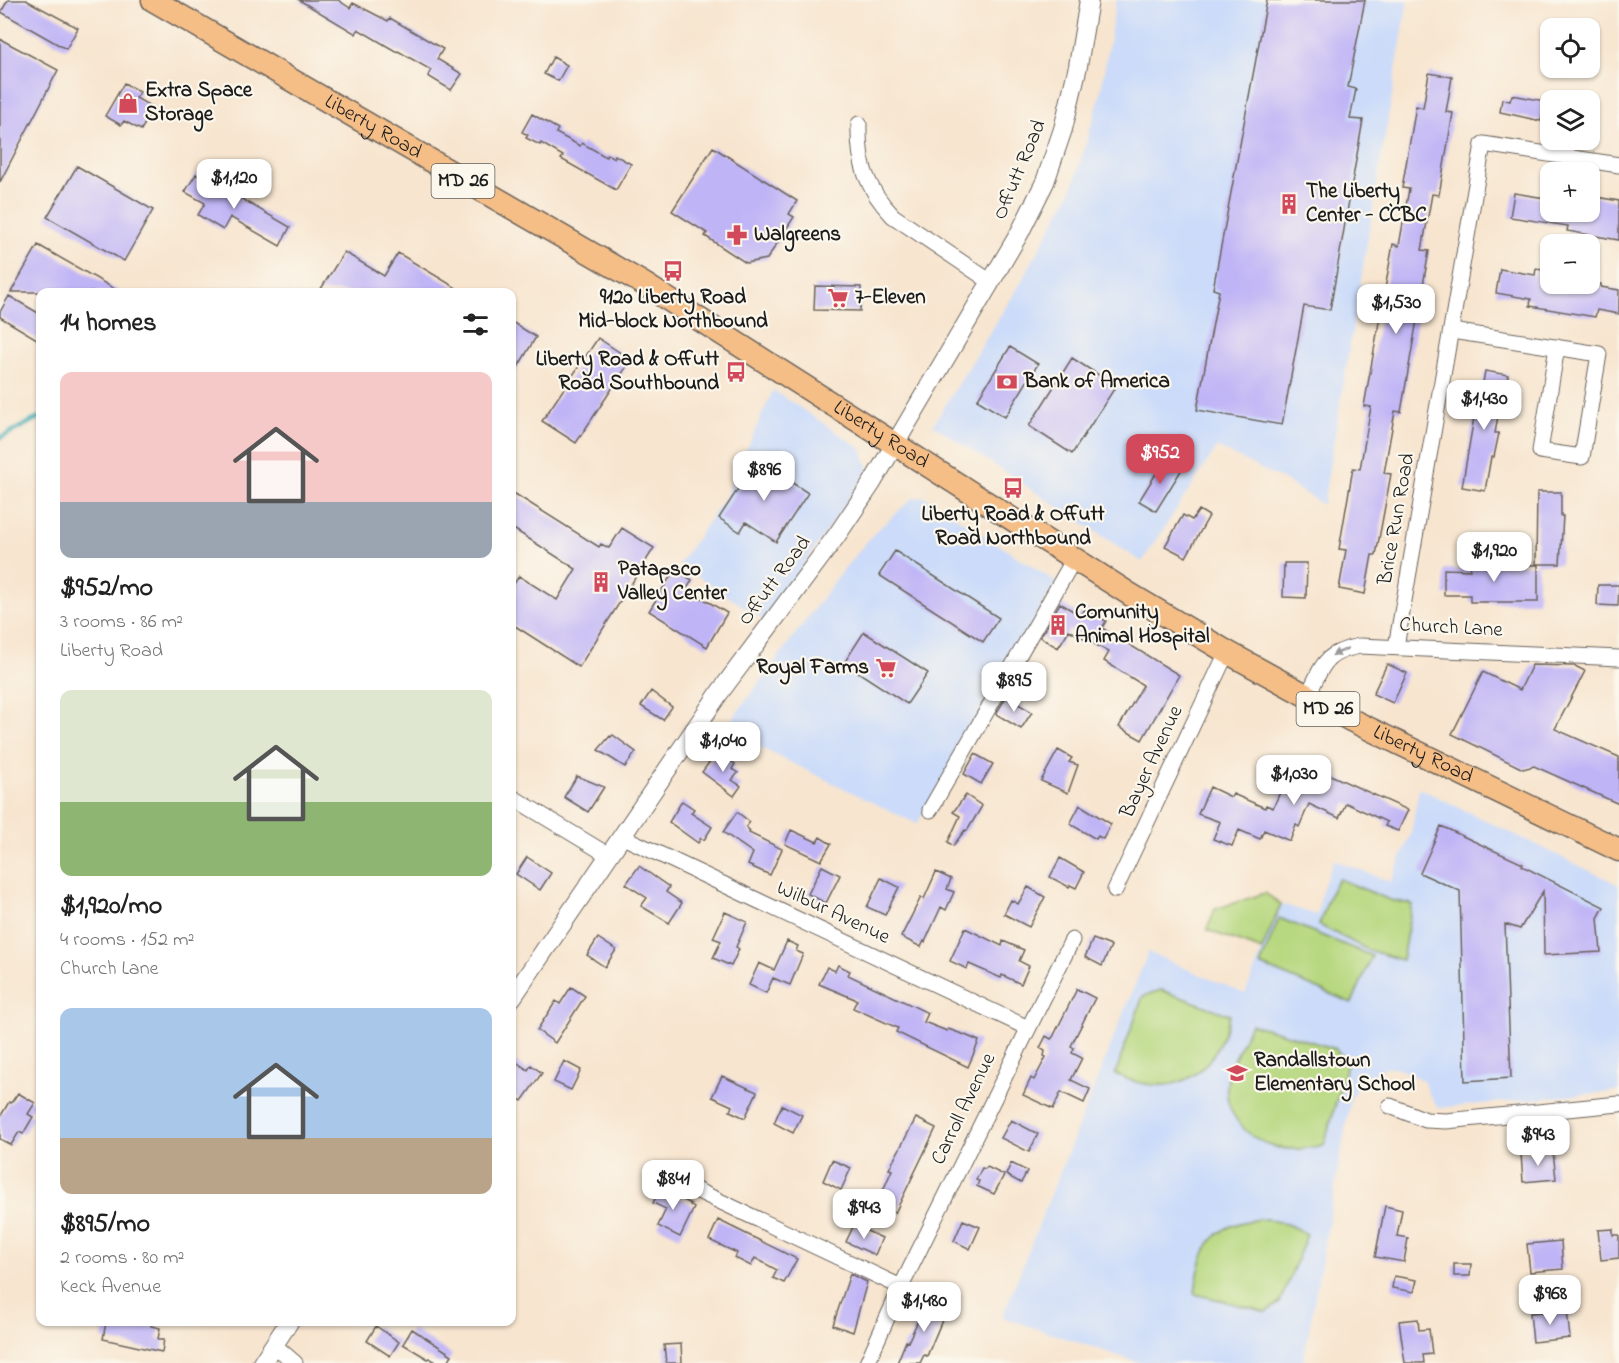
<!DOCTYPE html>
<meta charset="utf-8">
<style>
:root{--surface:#fff;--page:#f2f2f2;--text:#222;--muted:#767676;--accent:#d1495b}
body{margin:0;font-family:"Indie Flower",sans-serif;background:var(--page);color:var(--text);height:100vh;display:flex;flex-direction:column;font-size:22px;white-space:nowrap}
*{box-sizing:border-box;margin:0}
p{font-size:20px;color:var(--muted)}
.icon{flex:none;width:33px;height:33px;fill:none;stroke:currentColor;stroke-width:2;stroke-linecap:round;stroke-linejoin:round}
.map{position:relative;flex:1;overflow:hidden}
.details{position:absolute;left:36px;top:288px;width:480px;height:1038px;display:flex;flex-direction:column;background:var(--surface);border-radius:12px;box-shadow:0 2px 4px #0004}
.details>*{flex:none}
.tools{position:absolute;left:1540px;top:18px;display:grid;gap:12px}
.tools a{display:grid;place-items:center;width:60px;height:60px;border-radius:12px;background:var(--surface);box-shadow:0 2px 4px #0004;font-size:30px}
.price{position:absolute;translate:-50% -51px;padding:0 14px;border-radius:12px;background:#fff;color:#222;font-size:20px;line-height:39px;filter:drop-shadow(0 2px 3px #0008)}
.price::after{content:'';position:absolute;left:50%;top:36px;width:18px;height:14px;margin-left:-9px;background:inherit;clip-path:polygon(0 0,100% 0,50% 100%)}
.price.on{background:var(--accent);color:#fff}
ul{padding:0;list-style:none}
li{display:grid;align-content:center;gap:12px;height:318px;padding:0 24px}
li span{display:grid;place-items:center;height:186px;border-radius:12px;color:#555}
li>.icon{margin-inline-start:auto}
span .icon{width:108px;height:108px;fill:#fffc;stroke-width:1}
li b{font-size:26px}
h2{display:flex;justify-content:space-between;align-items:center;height:72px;padding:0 24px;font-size:26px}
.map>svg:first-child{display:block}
.built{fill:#cbdbf9}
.green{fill:#b7d880;stroke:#6a7a4e;stroke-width:1.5}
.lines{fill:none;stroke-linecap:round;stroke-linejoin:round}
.stream{stroke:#3bacb5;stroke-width:4.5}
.building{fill:#bfb4f6}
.minor-casing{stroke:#69625b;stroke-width:17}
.tertiary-casing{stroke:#69625b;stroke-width:20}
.primary-casing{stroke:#69625b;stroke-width:25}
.minor{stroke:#fff;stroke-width:15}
.tertiary{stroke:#fff;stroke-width:18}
.primary{stroke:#f6be87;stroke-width:22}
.oneway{fill:#999}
.labels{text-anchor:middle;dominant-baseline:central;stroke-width:4.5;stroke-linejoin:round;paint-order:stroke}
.shield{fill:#fbf7ec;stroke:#5f5e5a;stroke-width:1.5}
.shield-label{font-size:20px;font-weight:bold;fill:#1c1c1c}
.poi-label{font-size:21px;font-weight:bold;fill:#1c1c1c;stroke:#fbf7ec;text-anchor:start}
.street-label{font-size:21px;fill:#1c1c1c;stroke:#fbf7ec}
</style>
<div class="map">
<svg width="1619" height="1363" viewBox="0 0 1619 1363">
<rect width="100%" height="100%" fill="#fbf7ec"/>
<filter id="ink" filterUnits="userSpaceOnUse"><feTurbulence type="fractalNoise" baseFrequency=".0167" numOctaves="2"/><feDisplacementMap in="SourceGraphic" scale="12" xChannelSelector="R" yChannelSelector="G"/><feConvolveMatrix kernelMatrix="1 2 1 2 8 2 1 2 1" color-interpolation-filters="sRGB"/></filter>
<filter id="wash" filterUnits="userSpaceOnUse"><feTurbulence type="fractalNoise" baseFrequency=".008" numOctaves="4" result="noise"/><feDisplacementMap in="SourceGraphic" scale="24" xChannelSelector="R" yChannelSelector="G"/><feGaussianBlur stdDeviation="1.35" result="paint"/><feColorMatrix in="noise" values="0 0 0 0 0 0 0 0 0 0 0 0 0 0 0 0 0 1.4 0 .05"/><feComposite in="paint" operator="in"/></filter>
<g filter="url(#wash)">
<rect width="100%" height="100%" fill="#f7e5cf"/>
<path class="built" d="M1116,0H1408L1323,505L1285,481L1217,447L1142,562L933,425L1020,284L1072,189L1100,97Z
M773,390L862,449L869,469L765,621L679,564L726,496Z
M925,497L1056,582L917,824L724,730L843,570L875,532L913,498Z
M1419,788L1619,885V1091L1438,1108L1427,1091L1424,1081L1396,1067L1385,1068L1359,1084L1351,1098L1303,1363H1140L1002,1317L1148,952L1245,994L1281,904L1317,915L1323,887L1334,860L1391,882L1411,834Z"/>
<path class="green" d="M1339,879L1390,900L1412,904L1402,960L1368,950L1319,925L1332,889Z
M1265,893L1281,904L1262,950L1207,930L1215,909Z
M1279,918L1372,956L1352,1003L1260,965Z
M1161,990L1230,1015C1214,1076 1175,1102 1115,1074L1143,996Z
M1251,1024L1336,1049L1347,1064L1324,1145C1308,1148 1289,1152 1273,1146C1246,1138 1224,1113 1227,1084C1230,1062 1242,1044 1251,1024Z
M1267,1219L1289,1225L1307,1234L1280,1303L1266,1312L1195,1294C1200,1245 1214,1221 1267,1219Z"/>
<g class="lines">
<path class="stream" d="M0,438L40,417"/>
</g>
<g id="blocks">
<path class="building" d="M8,0H26L78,28L66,49L1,12Z
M299,0H338L350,8L353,3L388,21L390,18L443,49L437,59L462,74L451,90L428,76L431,70L398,51L397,52L358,29L356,34Z
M1267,0H1365L1348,87L1356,89L1350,119L1363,120L1330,310L1304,306L1282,425L1197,410L1219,291L1213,289Z
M0,39L58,70L0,182Z
M553,57L567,65L558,81L544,74Z
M1429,73L1452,77L1446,112L1453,113L1439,195L1432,194L1422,250L1429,251L1401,412L1395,411L1384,473L1391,474L1376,555H1372L1365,594L1339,589L1346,550L1339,549L1353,468L1360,469L1371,407L1364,406L1393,244L1399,246L1409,189L1402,188L1416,106L1423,108Z
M124,83L140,92L136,98L154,108L141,130L124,121L121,125L105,116Z
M1512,95L1545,101L1541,121L1500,112L1502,99L1510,101Z
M532,114L558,129L556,133L580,146L582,143L606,157L607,154L614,158L615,155L631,164L616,190L561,159L563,156L541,143L540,145L526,138L528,135L522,132Z
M713,147L797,201L789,214L794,217L767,259L746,263L705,236L707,233L672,211Z
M77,166L153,210L124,261L47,217Z
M196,174L215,185L218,181L242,195L240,198L290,227L280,246L230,217L223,230L198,215L205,203L185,192Z
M1514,193L1551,199V212H1590V196L1619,201V240L1567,231L1568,226L1510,217Z
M38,245L120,292H11Z
M344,252L384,276L398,253L463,292H319Z
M1500,269L1535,275L1536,269L1551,271V284H1601V287L1619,290V314L1597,310L1595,317L1530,306L1531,299L1496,293Z
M815,286L861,287L860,311L814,310Z
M9,296L40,314V341L0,317V312Z
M512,322L536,337L512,377Z
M598,338L631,360L576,443L542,421Z
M1010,347L1038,364L1005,417L977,400Z
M1072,358L1116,386L1072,454L1029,426Z
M1485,371L1508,375L1504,399L1501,398L1495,433H1499L1494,457H1491L1485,491L1462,487L1478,394H1481Z
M1165,459L1182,469L1156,511L1139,501Z
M757,460L808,493L776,542L746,522L740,532L719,518Z
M512,492L599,547L601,544L609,548L622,528L654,548L579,667L512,624V587L519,576L557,600L576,569L512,528Z
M1537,492H1561V516H1563L1560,564H1536Z
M1199,510L1209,516L1186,557L1165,546L1183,515L1192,520Z
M895,551L999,618L983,642L879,575Z
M1284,563H1307L1306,598L1283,597Z
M1471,564L1538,565V602H1470V595H1444V569L1470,570Z
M675,569L692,580L687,589L727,613L707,647L649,611Z
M1598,585H1619L1618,606L1597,605Z
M1060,603L1081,616L1085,609L1106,621L1102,628L1179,675L1142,740L1119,727L1143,685L1104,661L1109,652L1069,630L1058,648L1040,637Z
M864,632L928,673L907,704L844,663Z
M1387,664L1407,673L1393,703L1373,694Z
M1532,665L1575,666L1585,671L1555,729L1619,757V804L1534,766L1523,769L1452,734L1483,672L1520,690Z
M651,691L672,707L663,720L641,706Z
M1006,697L1032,712L1021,729L996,714Z
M613,735L636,752L625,767L598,750L610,736L611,737Z
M1058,750L1072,758L1069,762L1078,765L1068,793L1041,781Z
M717,752L735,764L732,769L738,773L732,780L741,786L734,796L702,772Z
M975,754L993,764L981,784L964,774Z
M1295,759L1408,810L1398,831L1385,826L1387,822L1346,803L1339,818L1309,804L1299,827L1296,825L1290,841L1264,830L1260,839L1239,830L1232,846L1213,839L1220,822L1198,814L1210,787L1231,797L1233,794L1265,808L1266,805L1273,808Z
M577,776L604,787L588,812L564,797Z
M966,795L982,806L967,831L965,830L953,846L948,842L960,816L953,812Z
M682,801L694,809L691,813L712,827L704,840L701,838L698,843L669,822Z
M1080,805L1111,824L1103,839L1098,836L1096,839L1070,824Z
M737,812L750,822L746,827L750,831L749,833L782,849L770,875L748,865L753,853L723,832Z
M1441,826L1523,864L1522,866L1604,907L1598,918L1601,952L1544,955L1543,891L1520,929L1505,924L1511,1078L1465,1081L1460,891L1420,873Z
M791,830L817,842L820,837L831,844L821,861L785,844Z
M527,857L551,873L540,890L516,874Z
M1060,858L1084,872L1076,888L1070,885L1069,887L1050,877Z
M639,866L669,887L666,892L682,903L669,923L641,906L647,898L626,884Z
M822,866L840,875L826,903L808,894Z
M936,872L951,879L947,889L954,892L946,910L941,907L925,942L924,941L921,947L901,937L921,897L924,899Z
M881,878L899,887L885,915L867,907Z
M1028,887L1045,897L1029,927L1004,914L1011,900L1018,904Z
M725,912L747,922L736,947L739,949L731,966L713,958L721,941L713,938Z
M965,928L1002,946L1003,941L1024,950L1019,961L1029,966L1021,984L1002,975L1001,978L969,964L967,969L950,961Z
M598,938L616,950L605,967L587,955Z
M1093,939L1111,946L1102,966L1085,957Z
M787,941L798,946L796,951L803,954L790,985L773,978L766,993L749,985L759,963L774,970Z
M838,965L850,971L848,975L928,1013L924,1022L947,1031L948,1029L965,1035L979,1041L968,1067L896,1032L898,1028L853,1008L857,1000L819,984L827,967L835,971Z
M571,987L585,996L555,1043L537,1030L556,1001L560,1004Z
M1077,989L1095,998L1071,1046L1074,1048L1072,1053L1082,1058L1071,1080L1090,1089L1084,1103L1061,1092L1053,1109L1023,1095L1031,1078L1034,1080L1046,1057L1044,1056L1045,1051L1040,1048L1046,1036L1051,1039L1053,1037Z
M512,1059L528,1070L531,1065L542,1073L522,1101L512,1094Z
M564,1061L581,1070L571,1090L554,1082Z
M722,1076L757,1092L745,1118L730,1111L732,1106L712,1097Z
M18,1093L35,1103L28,1114L33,1117L23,1134L19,1132L11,1145L0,1139V1117L9,1102L11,1103Z
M782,1105L802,1115L793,1133L774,1123Z
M916,1118L936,1128L895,1213L877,1204L892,1170L889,1169Z
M1011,1120L1038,1134L1029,1152L1001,1138Z
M1553,1151L1556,1179L1523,1182L1521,1154Z
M832,1160L851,1168L841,1190L823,1181Z
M1011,1163L1027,1171L1021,1183L1006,1175Z
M987,1167L1004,1175L994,1194L977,1186L979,1181L976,1180L982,1168L985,1169Z
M662,1185L675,1192L674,1195L691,1204L690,1205L694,1208L680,1237L658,1226L666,1209L653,1203Z
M1385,1206L1402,1210L1397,1236L1408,1238L1404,1262L1375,1257Z
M718,1220L797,1259L784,1283L773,1278L777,1270L755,1258L751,1266L735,1258L737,1253L709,1240Z
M963,1220L980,1227L970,1249L954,1241Z
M854,1225L882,1238L875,1255L846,1242Z
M1613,1229V1235H1619V1258L1601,1260L1598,1230Z
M1561,1241L1563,1269L1530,1272L1527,1244Z
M1454,1264H1471L1470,1276H1454Z
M850,1274L867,1282L853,1332L833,1325Z
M1394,1276L1417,1280L1414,1292L1392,1288Z
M929,1297L948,1306L927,1356L924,1355L920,1363H897L906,1341L908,1342Z
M1567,1310L1570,1338L1533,1342L1530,1313Z
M1418,1319L1419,1330L1429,1329L1432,1354L1423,1355L1424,1363H1405L1399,1321Z
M106,1322H152L151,1326L160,1328L158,1339H164L162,1352L103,1339Z
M376,1326L399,1342L390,1356L367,1341Z
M412,1329L452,1355L447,1363H438L429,1358L428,1359L403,1344Z
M681,1344L682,1363H666L664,1345Z"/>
</g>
</g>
<g filter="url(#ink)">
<use href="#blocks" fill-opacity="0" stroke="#69625b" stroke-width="1.5"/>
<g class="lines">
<g class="minor-casing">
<path id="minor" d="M859,124C858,163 866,188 893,216L991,282
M1452,331L1599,354L1582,457L1540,451L1557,347
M1396,647L1483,144L1619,165
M1307,697C1323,666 1322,653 1360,646L1619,658
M512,797L608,855
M930,810L1074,559
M621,836L1028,1028
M1115,890L1227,652
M1390,1106L1426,1120L1446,1121L1619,1104
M677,1181L901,1287
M274,1345L295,1363
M867,1363L901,1287L1072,940"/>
</g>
<g class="tertiary-casing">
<path id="tertiary" d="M512,998L720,692L837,535L872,483L1019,234L1045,182L1063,129L1078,66L1089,0
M262,1363L289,1322"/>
</g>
<g class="primary-casing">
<g id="primary">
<path id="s1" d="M153,0L644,284L1131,595L1227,652L1351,720L1619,850"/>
</g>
</g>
<use href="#minor" class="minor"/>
<use href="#tertiary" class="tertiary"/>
<use href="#primary" class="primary"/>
</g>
<defs><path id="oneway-solid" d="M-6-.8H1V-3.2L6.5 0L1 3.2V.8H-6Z" transform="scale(1.5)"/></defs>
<use class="oneway" href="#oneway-solid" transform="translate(1340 652) rotate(155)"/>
</g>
<defs>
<g id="shop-bare" transform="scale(1.62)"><path d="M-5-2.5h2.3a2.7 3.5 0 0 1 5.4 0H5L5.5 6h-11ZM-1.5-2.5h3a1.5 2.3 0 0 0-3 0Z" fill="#d1495b" stroke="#fbf7ec" stroke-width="2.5" paint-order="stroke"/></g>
<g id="building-bare" transform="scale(1.62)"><path d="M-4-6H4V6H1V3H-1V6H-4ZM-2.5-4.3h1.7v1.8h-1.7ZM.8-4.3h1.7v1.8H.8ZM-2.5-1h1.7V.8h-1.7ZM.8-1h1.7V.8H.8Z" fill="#d1495b" stroke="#fbf7ec" stroke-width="2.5" paint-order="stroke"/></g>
<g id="pharmacy-bare" transform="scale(1.62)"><path d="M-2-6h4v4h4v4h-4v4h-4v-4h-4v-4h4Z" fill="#d1495b" stroke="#fbf7ec" stroke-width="2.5" paint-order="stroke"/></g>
<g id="bus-bare" transform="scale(1.62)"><path d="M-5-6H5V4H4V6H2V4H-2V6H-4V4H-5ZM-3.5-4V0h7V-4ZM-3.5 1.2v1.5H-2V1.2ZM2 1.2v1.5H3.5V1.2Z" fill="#d1495b" stroke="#fbf7ec" stroke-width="2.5" paint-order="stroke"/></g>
<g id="supermarket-bare" transform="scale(1.62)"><path d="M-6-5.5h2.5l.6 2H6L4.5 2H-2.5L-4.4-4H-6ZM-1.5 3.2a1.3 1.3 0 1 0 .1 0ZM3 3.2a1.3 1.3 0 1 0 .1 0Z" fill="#d1495b" stroke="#fbf7ec" stroke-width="2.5" paint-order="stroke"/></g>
<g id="bank-bare" transform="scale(1.62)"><path d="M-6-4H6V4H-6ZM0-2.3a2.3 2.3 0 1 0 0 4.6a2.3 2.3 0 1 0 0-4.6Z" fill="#d1495b" stroke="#fbf7ec" stroke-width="2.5" paint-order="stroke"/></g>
<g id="school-bare" transform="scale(1.62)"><path d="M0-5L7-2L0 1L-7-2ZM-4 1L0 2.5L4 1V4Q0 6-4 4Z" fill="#d1495b" stroke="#fbf7ec" stroke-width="2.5" paint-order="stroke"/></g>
</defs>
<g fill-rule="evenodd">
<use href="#shop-bare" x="128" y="103"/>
<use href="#building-bare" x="1289" y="204"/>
<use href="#pharmacy-bare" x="737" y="235"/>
<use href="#bus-bare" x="673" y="271"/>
<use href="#supermarket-bare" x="838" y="298"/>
<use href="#bus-bare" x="736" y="372"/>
<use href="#bank-bare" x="1007" y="382"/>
<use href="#bus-bare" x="1013" y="488"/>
<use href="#building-bare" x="601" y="582"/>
<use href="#building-bare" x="1058" y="625"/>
<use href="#supermarket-bare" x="886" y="668"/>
<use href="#school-bare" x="1237" y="1073"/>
</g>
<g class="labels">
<g class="shield">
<rect x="431.5" y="164" width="63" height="34" rx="4.5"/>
<rect x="1296.5" y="692" width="63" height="34" rx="4.5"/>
</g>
<g class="shield-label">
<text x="463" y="181">MD 26</text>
<text x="1328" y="709">MD 26</text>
</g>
<g class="poi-label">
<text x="145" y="91">Extra Space<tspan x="145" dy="24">Storage</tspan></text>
<text x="1306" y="192">The Liberty<tspan x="1306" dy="24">Center - CCBC</tspan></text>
<text x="754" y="235">Walgreens</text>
<text x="673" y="298" text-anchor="middle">9120 Liberty Road<tspan x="673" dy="24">Mid-block Northbound</tspan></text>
<text x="855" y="298">7-Eleven</text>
<text x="719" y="360" text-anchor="end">Liberty Road &amp; Offutt<tspan x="719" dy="24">Road Southbound</tspan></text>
<text x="1024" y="382">Bank of America</text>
<text x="1013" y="515" text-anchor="middle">Liberty Road &amp; Offutt<tspan x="1013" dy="24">Road Northbound</tspan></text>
<text x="618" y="570">Patapsco<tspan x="618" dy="24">Valley Center</tspan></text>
<text x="1075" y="613">Comunity<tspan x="1075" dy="24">Animal Hospital</tspan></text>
<text x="869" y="668" text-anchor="end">Royal Farms</text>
<text x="1254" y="1061">Randallstown<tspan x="1254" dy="24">Elementary School</tspan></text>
</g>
<g class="street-label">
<text stroke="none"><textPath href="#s1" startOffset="254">Liberty Road</textPath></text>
<text transform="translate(1020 170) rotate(-67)">Offutt Road</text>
<text stroke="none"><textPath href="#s1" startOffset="848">Liberty Road</textPath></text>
<text transform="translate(1397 519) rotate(-80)">Brice Run Road</text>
<text transform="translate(775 581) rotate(-53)">Offutt Road</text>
<text transform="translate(1451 628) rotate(3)">Church Lane</text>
<text stroke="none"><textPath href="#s1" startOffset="1478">Liberty Road</textPath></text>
<text transform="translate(1152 762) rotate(-65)">Bayer Avenue</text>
<text transform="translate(833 913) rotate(25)">Wilbur Avenue</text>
<text transform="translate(964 1109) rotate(-64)">Carroll Avenue</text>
</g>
</g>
</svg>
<div class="tools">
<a><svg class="icon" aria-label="locate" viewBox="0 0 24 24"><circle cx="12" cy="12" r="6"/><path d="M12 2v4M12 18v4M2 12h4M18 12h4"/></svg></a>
<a><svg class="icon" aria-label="layers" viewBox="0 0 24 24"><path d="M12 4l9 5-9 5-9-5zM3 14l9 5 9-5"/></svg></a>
<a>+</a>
<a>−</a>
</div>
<b class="price" style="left:234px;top:210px">$1,120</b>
<b class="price" style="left:1396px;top:335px">$1,530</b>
<b class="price" style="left:1484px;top:431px">$1,430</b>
<b class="price on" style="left:1160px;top:485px">$952</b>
<b class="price" style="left:764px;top:502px">$896</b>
<b class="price" style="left:1494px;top:583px">$1,920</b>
<b class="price" style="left:1014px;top:713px">$895</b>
<b class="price" style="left:723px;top:773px">$1,040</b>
<b class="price" style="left:1294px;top:806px">$1,030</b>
<b class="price" style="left:1538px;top:1167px">$943</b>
<b class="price" style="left:673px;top:1211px">$841</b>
<b class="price" style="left:864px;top:1240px">$943</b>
<b class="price" style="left:1550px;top:1326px">$968</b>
<b class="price" style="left:924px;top:1333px">$1,480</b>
<section class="details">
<h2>14 homes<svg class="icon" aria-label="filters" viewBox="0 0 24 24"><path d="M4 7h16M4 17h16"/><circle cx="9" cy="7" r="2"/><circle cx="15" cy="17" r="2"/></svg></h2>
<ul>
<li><span style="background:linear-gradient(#f6c9c9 70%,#9aa5b1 0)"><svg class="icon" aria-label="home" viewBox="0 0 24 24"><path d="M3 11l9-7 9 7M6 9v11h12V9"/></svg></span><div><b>$952/mo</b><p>3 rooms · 86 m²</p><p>Liberty Road</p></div></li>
<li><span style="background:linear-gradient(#dfe7d0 60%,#8fb573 0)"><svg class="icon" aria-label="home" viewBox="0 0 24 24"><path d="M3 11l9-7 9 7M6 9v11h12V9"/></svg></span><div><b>$1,920/mo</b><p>4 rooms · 152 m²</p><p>Church Lane</p></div></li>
<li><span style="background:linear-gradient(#a9c7e8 70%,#b9a48a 0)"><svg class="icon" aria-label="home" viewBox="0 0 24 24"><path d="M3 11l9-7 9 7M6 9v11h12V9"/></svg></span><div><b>$895/mo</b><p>2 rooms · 80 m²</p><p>Keck Avenue</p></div></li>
</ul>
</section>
</div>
